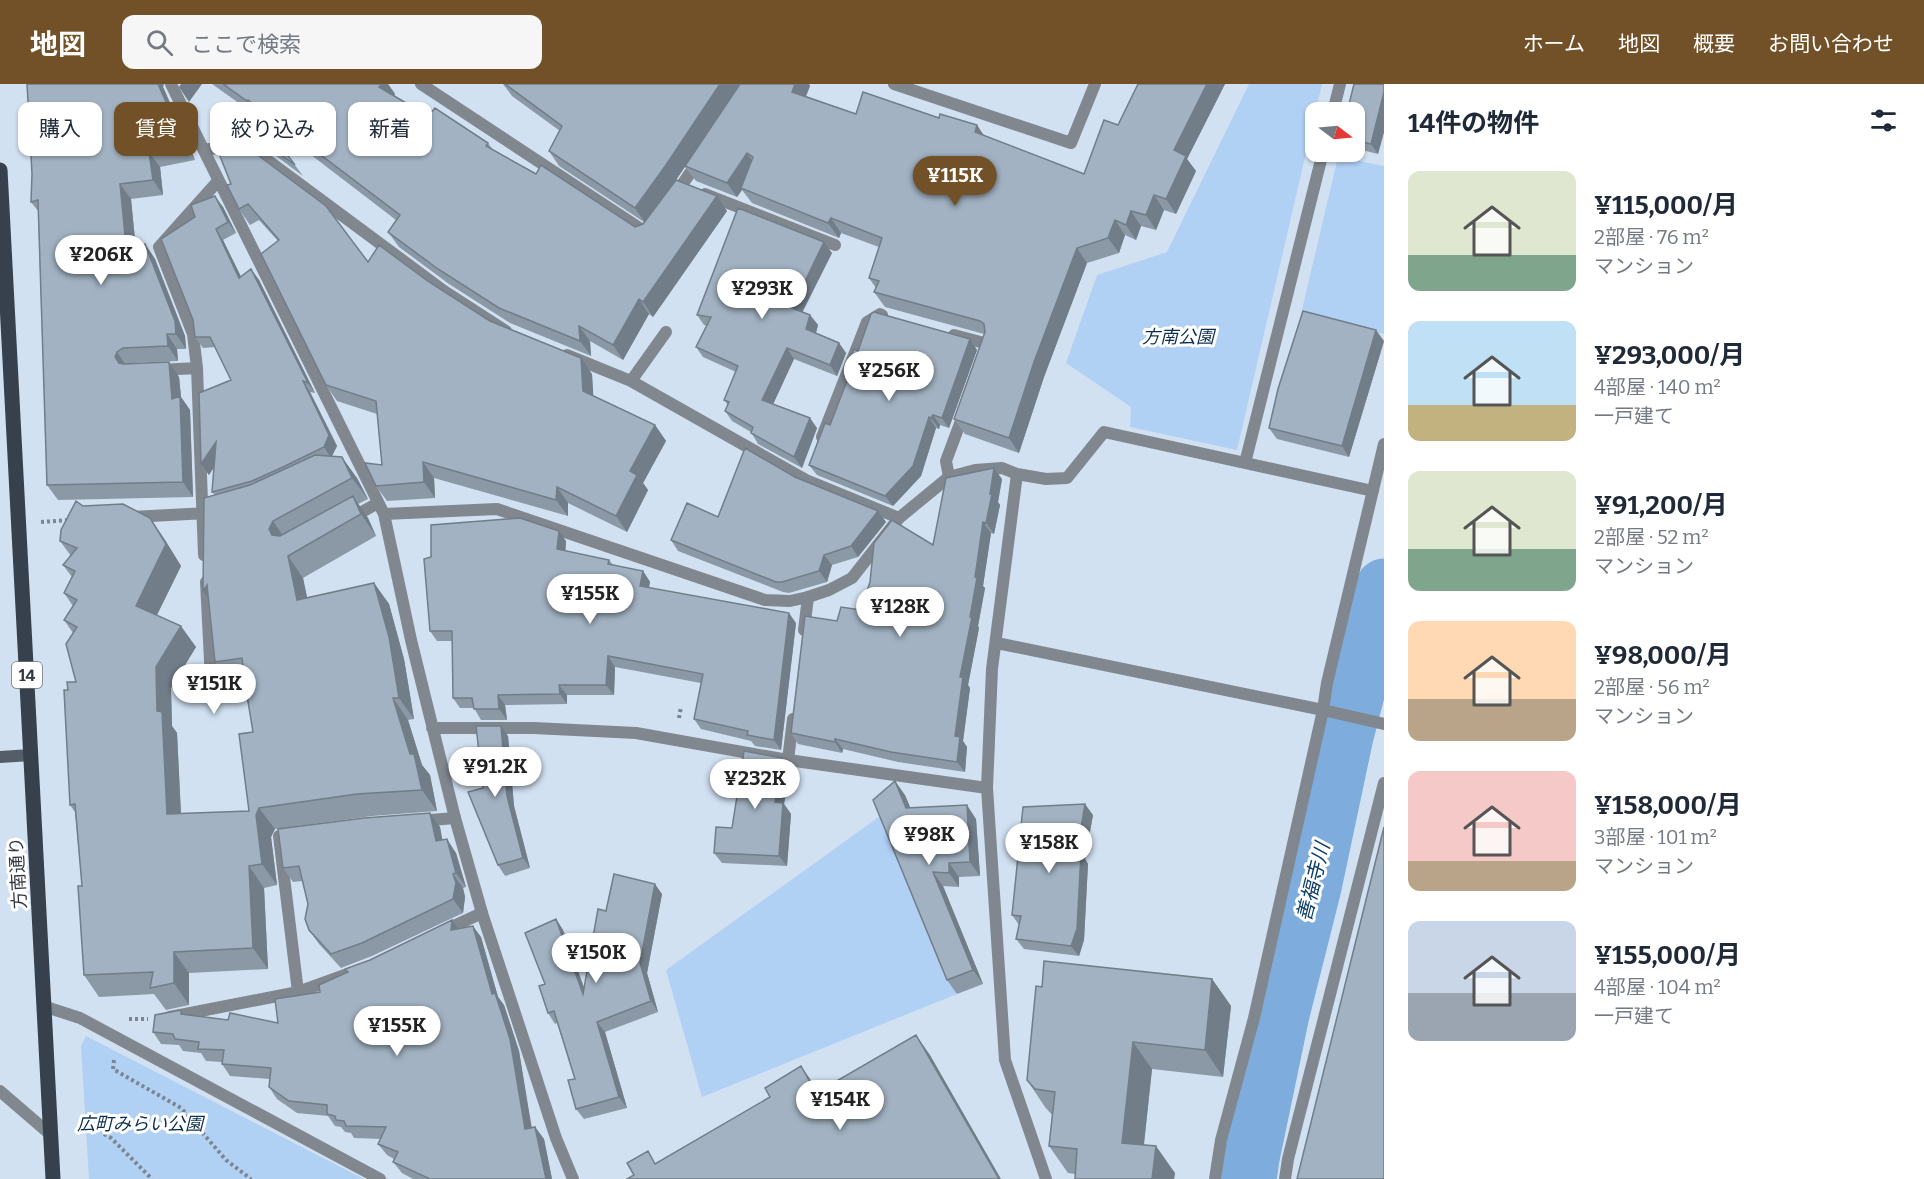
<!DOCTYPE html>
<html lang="ja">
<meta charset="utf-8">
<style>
:root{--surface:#fff;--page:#f6f6f7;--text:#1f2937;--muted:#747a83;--accent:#725128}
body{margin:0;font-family:Bitter,"Noto Sans JP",serif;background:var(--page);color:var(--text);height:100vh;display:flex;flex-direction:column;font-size:22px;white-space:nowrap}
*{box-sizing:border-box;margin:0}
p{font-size:20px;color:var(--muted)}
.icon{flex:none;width:33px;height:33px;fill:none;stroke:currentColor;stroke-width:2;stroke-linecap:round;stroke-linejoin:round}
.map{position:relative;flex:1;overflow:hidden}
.details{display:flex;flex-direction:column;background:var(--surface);width:540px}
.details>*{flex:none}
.banner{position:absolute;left:18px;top:18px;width:570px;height:54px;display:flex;gap:12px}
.needle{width:39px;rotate:106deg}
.fabs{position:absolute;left:1305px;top:18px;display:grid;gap:12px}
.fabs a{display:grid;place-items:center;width:60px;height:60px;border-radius:12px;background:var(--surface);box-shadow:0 2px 4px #0004;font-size:30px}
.price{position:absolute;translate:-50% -51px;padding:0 14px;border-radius:21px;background:#fff;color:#222;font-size:20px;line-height:39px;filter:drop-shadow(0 2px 3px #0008)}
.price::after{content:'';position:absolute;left:50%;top:36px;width:18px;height:14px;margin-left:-9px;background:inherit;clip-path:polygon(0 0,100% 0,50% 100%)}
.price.current{background:var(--accent);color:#fff}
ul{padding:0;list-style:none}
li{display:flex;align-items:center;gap:18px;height:150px;padding:0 24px}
li span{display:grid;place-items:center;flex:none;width:168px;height:120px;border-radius:12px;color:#555}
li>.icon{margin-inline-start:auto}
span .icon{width:72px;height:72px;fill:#fffc;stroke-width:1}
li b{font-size:26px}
h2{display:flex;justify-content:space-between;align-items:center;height:72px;padding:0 24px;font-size:26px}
.pill{padding:0 21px;border-radius:12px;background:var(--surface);box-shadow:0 2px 4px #0004;font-size:21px;line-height:54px}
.pill.current{background:var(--accent);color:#fff}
header{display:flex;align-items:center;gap:36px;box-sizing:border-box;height:84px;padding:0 30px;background:var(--accent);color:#fff}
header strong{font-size:28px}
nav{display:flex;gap:33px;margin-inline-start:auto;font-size:21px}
.search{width:420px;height:54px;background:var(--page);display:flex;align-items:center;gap:15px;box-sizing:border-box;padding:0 21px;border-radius:12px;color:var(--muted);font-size:22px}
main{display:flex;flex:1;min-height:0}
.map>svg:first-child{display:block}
.green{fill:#b0d0f4}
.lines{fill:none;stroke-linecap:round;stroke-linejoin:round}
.river{stroke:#7eacdc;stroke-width:57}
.path{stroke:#7b8591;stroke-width:4;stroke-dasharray:3 3;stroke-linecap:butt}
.lane{stroke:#81878e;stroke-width:12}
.street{stroke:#81878e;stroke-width:12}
.secondary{stroke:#555e68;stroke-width:12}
.primary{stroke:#37414d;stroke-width:15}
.wall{fill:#8b99a7}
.shaded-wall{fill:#717d88}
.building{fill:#a2b2c2;stroke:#717d88;stroke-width:1.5}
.labels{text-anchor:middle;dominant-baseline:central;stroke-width:6;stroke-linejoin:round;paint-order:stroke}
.shield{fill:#fff;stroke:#707479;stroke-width:1.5}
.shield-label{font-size:16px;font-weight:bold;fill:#32383f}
.park-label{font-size:18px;font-style:italic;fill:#0d2f4f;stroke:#fff}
.street-label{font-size:18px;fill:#32383f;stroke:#fff}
.water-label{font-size:20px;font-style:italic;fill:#0c3f6c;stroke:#fff}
</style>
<header>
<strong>地図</strong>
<div class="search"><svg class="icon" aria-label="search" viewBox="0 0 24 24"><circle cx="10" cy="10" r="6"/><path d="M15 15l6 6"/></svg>ここで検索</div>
<nav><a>ホーム</a><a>地図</a><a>概要</a><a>お問い合わせ</a></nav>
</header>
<main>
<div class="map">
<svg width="1384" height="1095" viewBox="0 0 1384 1095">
<rect width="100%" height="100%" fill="#d1e1f2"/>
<path class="green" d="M1249,0H1322L1237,366L1130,343L1131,323L1066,279L1097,191L1167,168Z
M1338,73L1384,82V250L1301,230Z
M883,730L957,910L702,1013L666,886Z
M86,952L364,1095H89L81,962Z"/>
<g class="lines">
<path class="river" d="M1248,1095L1251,1074L1281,930L1313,803L1345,652L1384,503"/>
<path class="path" d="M41,438L70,436
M679,634L681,623
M129,935H148
M114,976L113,985L181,1024L226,1076L251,1095
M104,1050L111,1054L152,1095"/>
<path class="lane" d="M204,66L235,61L262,72L444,207L506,247
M705,110L835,161
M954,251L988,260L986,267
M567,271L631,297L806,396L899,434
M159,286L197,284
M631,297L666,248
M822,353L867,238L880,230L882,231
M949,393L946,377L965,326
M132,433L207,429
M351,434L378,419
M204,471L197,284L193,250L159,163L218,97
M206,498L211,596
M804,546L808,513
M788,676L793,635
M419,737L455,734
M295,750L279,752L298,908
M443,847L482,829
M170,933L298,908L345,891"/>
<path class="street" d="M171,0L384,430L411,556L455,734L482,829L556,1054L573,1095
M421,0L647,149
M894,0L1071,59L1095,0
M1333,28L1340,0
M675,111L699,76
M1245,379L1323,68
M1017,390L992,585L987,704L1005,976L1046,1095
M384,430L497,425L765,516L790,517L808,513L829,506L852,494L899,434L949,393L975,386L1002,384L1017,390L1046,395L1067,394L1104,348L1373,407
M997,559L1323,626L1384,640
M432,644H534L636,649L788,676L987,704
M46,923L80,934L380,1095
M0,1007L51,1051
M1215,1095L1221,1056L1254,934L1323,626L1327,599L1384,360
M1285,1095L1288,1075L1384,699"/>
<path class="secondary" d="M0,673L31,671"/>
<path class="primary" d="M0,86L53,1095"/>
</g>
<path class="wall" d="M212,0H388L395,10L394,12L428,32L488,59L493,66L635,143L643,140L644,138L559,82L549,67L560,47L512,12L503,0H809L810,2L806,12L856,30L984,52L1084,90L1118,41L1138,0H1225L1187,75L1196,87L1176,130L1164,126L1156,146L1141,142L1136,156L1125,151L1119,169L1087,179L1044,293L1019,369L965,350L954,335L984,250L885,223L874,208L876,204L869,194L879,163L841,149L839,154L752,119L742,106L737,113L696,97L685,83L676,96L727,127L653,233L649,230L623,276L590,257L591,272L510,239L449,200L399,163L388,148L396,136L259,31L257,32Z
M1384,0V48L1378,70L1354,64V28Z
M163,3L195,76L160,83L163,111L131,115L136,166L145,160L155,175L185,252L186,265H177L178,277L133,279L131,280L179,293L181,313L190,326L193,413L58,416L47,401L38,127L31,118L32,90Z
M276,56L303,92L272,69L264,58Z
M227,101L368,178L429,198L490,237L592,290L593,312L655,341L666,357L643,399L648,406L627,448L568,419V432L434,394L435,414L387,417L376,402L382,381L377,330L337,317L326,301L278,157L259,136L250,141L239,125Z
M223,123L236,149L223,156L241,193L251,185L259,196L315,309L310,308L337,362L332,372L357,394L368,415L358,420L368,434L376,452L303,494L307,514L374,499L389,520L404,575L414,635L408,636L422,681L430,691L437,727L372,732L275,745L271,753L277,801L264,804L268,885L189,889V921L166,926L154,910L99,913L84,891L82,802L75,728L70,721L68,606L76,598L73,549L64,536L73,522L64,509L72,493L63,481L71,472L60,457L83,422L150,434L165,456L181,482L157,531L196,563L171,604L172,642L177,649L181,730L249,727L253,648L244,597L230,599L215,578V411L212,408L214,383L209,391L201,380L231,296L215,263L203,264L195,253L193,236L161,155Z
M832,169L802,228L810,231L818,241L816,249L839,259L846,269L837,292L794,275L773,320L817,344L802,384L758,360L751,348L732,337L725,327L728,321L724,316L736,288L703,273L696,263L707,242L704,241L697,231Z
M970,255L977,266L949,344L940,341L939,345L936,344L921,392L893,422L817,391L809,381L830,341L849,292L845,287L858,267Z
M1384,257L1349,373L1277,355L1269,344Z
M795,393L878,427L886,438L858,473L832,481L827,498L789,509L783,508L678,467L671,456Z
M1002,395L998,418L1000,421L994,450L991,449L983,502L985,504L978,542L979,544L968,601L970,604L963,657L967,663L965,688L898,678L843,665L842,669L798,660L791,649L837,537L861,526L933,461Z
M566,457L565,467L609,476L613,481L643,487L650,498L649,504L796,539L781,666L755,662L751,657L701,645L694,635L701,599L615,583L614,611H567V620L505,621L507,636H481L474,624H460L453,614L452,557H437L430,547Z
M508,652L514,722L530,784L505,792L498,781L483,704Z
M782,674L790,685L784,720L791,730L787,782L722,779L714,769Z
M905,711L910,723L976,735L980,792L959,793V803L943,802L983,900L957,910L947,896Z
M430,729L440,743L442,756L456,769L466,803L463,804L465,813L463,829L372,872L341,884L319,860L309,846L308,820L302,797L293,798L283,784Z
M1093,731L1085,775L1088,780L1084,856L1079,872L1024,865L1016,855L1019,841L1012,831Z
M662,810L647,889L658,928L605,948L627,1024L584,1035L576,1025L575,995L557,939L555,940L548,929L545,900L556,835L563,846L584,903L606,827Z
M452,836L458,845L481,853L498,913L504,921L519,967L531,1044L535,1043L544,1055L552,1095H413L402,1089L393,1078L394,1075L387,1071L378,1060L381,1055L354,1054L351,1049L345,1048L341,1043L335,1042L328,1032L297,1029L277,1015L269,1003L270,995L230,992L222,980V978L206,977L201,969L183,967L179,961L161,960L153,948L184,930L228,936L278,939L347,889L345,885L370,876Z
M1212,895L1231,922L1223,993L1152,985L1144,1061L1175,1089L1174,1095H1075V1090L1068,1089L1049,1062L1052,1031L1045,1023L1027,996L1042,903Z"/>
<path class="shaded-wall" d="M158,0H164L163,3L195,76L185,61Z
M181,0H202L189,18L179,3Z
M382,0H388L395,10L390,18L379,3Z
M720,0H740L676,96L645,139L635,124Z
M795,0H809L810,2L802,22L792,8Z
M1207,0H1225L1187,75L1196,87L1176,130L1166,115L1174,66Z
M1384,8V48L1378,70L1371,60Z
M977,41L987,56L975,48Z
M149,68L160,83L163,111L153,96Z
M747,69L757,84L741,104L742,106L737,113L727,99Z
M120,100L131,115L138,187L127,172Z
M1154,111L1164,126L1156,146L1146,131Z
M215,112L223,123L236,149L228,138Z
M717,112L727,127L653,233L643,218Z
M1131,127L1141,142L1136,156L1126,141Z
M831,134L841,149L839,154L828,139Z
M1115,136L1125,151L1119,169L1108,154Z
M216,145L223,156L247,205L239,194Z
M824,158L832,169L799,235L792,224Z
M145,160L155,175L185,252L186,265L176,250Z
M1077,164L1087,179L1044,293L1019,369L1009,354L1034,278Z
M251,185L259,196L315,309L308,299Z
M639,215L649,230L623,276L613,261Z
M810,231L818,241L814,256L806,245Z
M579,242L590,257L591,272L580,257Z
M1376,246L1384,257L1349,373L1342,362Z
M167,250L177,265L178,277L168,262Z
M970,255L977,266L949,344L942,334Z
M839,259L846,269L837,292L830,281Z
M787,264L794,275L770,327L762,316Z
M117,268L127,283L126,288L115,273Z
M581,274L592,290L594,322L583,307Z
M169,278L179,293L181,313L190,326L193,413L183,398L172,315Z
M303,297L310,308L337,362L331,374L324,363Z
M933,331L940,341L939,345L931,334Z
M929,333L936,344L921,392L893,422L885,412Z
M810,334L817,344L802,384L794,373Z
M655,341L666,357L643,399L648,406L627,448L616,432L630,387Z
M216,358L223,369L209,391L201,380Z
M342,373L357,394L368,415L352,394Z
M423,378L434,394L435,414L424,398Z
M994,384L1002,395L998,418L1000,421L994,450L986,439L990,410Z
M557,403L568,419V432L556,416Z
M353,412L368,434L376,452L361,430Z
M878,427L886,438L858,473L851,462Z
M150,434L165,456L181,482L151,543L136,522Z
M273,437L288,459L272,451L269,445Z
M983,438L991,449L983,502L985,504L978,542L979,544L968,601L970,604L963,657L967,663L965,688L957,678L955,652L960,593L970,533Z
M559,447L566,457L565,476L557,465Z
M824,471L832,481L827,498L819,487Z
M288,472L303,494L312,537L297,516Z
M643,487L650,498L647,512L640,502Z
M374,499L389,520L404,575L414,635L399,614Z
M207,501L218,528L203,507Z
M789,529L796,539L781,666L774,656Z
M181,542L196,563L171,604L172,642L177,649L182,752L167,730L157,627L156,583Z
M608,572L615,583L614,611L606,601Z
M559,601L567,611V620L560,610Z
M498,611L505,621L507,636L499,625Z
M393,614L408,636L422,681L430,691L437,727L422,706Z
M501,642L508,652L514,722L530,784L523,774L507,712Z
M835,655L843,665L842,669L835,658Z
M782,674L790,685L784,720L791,730L787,782L779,772L775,718Z
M895,697L905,711L916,738L906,724Z
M1085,720L1093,731L1085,775L1088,780L1084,856L1079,872L1071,862L1077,768Z
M967,721L976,735L980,792L970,778Z
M259,724L275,745L271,753L277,801L262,780L256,731Z
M430,729L440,743L445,770L436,757Z
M447,755L456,769L466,803L456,789Z
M949,779L959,793V803L949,789Z
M249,782L264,804L268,885L253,864Z
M933,788L943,802L983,900L973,886Z
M453,790L463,804L465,813L463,829L453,815Z
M655,800L662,810L647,889L658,928L651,917L640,879Z
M556,835L563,846L590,921L583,910Z
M452,836L461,848L451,846Z
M473,842L481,853L498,913L504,921L519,967L534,1057L525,1045L491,906Z
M174,868L189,889V921L174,899Z
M1212,895L1231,922L1223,993L1205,966Z
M597,938L605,948L627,1024L619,1013Z
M916,951L930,971L1001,1095H999Z
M1133,958L1152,985L1141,1086L1122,1059Z
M801,982L815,1002L830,1029L816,1009Z
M535,1043L544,1055L552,1095H546Z
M1156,1062L1175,1089L1174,1095H1152Z"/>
<path class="building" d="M27,0H158L185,61L149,68L153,96L120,100L127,172L145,160L175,237L176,250H167L168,262L123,264L117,268L115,273L119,279L124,280L169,278L172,315L180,312L183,398L47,401L38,116L31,118L32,90Z
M223,0H382L379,3L428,32L435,24L488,59L486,62L536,90L541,81L635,143L643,140L676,96L717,112L643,218L639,215L613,261L579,242L580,257L499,224L438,185L388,148L400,131L248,16L247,17Z
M505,0H720L666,81L635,124L549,67L562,42Z
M740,0H795L792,8L856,30L863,8L939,34L940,30L977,41L975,48L1084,90L1104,36L1118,41L1138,0H1207L1174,66L1186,72L1166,115L1154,111L1146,131L1131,127L1126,141L1115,136L1108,154L1077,164L1034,278L1009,354L954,335L985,248L984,240L980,237L874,208L879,197L869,194L882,154L831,134L828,139L741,104L753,73L747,69L727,99L685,82Z
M1354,0H1384V8L1371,60L1354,56V28H1347Z
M276,56L295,81L264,58Z
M234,58L247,63L326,122L368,178L379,161L429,198L490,237L581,274L583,307L655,341L630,387L637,391L616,432L557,403L556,416L423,378L424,398L376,402L365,379L382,381L376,317L326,301L261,170L279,156L248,120L239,125L227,101L231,100L216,62Z
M215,112L228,138L216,145L239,194L251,185L308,299L303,297L329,351L324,363L283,383L252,397L212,408L216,358L201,380L199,309L231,296L210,253H195L193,236L161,155L195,133L191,121Z
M738,124L824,158L792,224L810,231L806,245L839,259L830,281L787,264L762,316L810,334L794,373L751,349L753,343L725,327L729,318L724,316L738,282L696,263L711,233L697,231Z
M1303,227L1376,246L1342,362L1269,344L1278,305Z
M874,228L970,255L942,334L933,331L931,334L929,333L913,382L885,412L809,381L825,339L830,341L850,289L845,287L854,265L858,267L871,230Z
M745,364L795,393L878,427L851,462L824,471L819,487L782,498H776L671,456L687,419L718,433Z
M315,371L342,373L352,394L273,437L269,445L272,451L280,452L353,412L361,430L288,472L297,516L374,499L389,553L399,614H393L410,670H414L422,706L357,710L259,724L256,731L262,780L249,782L253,864L174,868V899L150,904L153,888L84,891L78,802H82L75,720L70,721L64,606H68L67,598H76L66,560L77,543L64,536L77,516L64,509L75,487L63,481L77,464L60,457L61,446L76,417L83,422L123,420L150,434L166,460L136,522L181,542L156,583L157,627L162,628L167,730L249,727L239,650L253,648L244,593L242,574L215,578L207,501L203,507L204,414L250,401Z
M994,384L990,410H992L986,439L983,438L975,493L977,494L970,533H972L960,593H963L955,652L960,653L957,678L891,668L835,655V658L791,649L805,532L837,537L841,523L861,526L870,498L874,459L892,436L933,461L946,394Z
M520,434L559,447L557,465L609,476L608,480L643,487L640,502L789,529L774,656L747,651L748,647L694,635L703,590L608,572L606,601H559L560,610L498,611L499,625H474L472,614H453L452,547H430L424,475L431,473V441Z
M476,642H501L507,712L523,774L498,781L468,708L483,704Z
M744,667L782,674L775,718L783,719L779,772L714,769L716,743L732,744Z
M895,697L906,724L967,721L970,778L949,779V789L933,788L973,886L947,896L873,716Z
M1085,720L1077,768L1081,769L1077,845L1071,862L1016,855L1021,832L1012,831L1023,723Z
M430,729L436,757L447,755L456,789L453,790L456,799L453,815L362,859L331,870L309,846L305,835L308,820L299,782L283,784L278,745L364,734Z
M1384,743V1095H1297Z
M614,790L655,800L640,879L651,917L597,938L619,1013L576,1025L568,996L575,995L554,927L548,929L539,902L545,900L525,849L556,835L583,910L598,825L606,827Z
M452,836L451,846L473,842L491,906L492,910L495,909L510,955L525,1045L535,1043L546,1095H430L393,1078L398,1068L378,1060L386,1043L346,1042L344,1037L336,1036L335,1032L327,1030V1021L289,1017L269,1003L271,984L222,980L224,966L198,965L199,958L175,955L173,950L153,948L155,931L181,926V930L228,936L230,929L278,939L275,915L320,908L319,901L348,888L345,885L370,876Z
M1044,877L1212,895L1205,966L1133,958L1122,1059L1156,1062L1152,1095H1075L1077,1065L1049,1062L1055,1008L1035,1005L1027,996L1036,902L1042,903Z
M916,951L999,1095H627L634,1091L627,1079L648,1067L655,1080L770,1013L765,1004L801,982L816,1009Z"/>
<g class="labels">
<rect class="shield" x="12" y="578" width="30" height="26" rx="4.5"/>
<g class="shield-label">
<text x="27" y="591">14</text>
</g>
<g class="park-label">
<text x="1178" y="253">方南公園</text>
<text x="140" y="1040">広町みらい公園</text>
</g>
<g class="street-label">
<text transform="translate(18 789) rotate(-93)">方南通り</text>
</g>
<g class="water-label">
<text transform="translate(1313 798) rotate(-76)">善福寺川</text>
</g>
</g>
</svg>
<div class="fabs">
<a><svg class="needle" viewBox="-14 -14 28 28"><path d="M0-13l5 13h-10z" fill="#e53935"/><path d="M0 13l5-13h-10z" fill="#747a83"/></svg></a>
</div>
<b class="price current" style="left:955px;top:123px">¥115K</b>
<b class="price" style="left:101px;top:202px">¥206K</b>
<b class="price" style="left:762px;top:236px">¥293K</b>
<b class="price" style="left:889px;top:318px">¥256K</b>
<b class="price" style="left:590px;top:541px">¥155K</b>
<b class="price" style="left:900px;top:554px">¥128K</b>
<b class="price" style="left:214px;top:631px">¥151K</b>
<b class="price" style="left:495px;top:714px">¥91.2K</b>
<b class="price" style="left:755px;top:726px">¥232K</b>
<b class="price" style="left:929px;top:782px">¥98K</b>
<b class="price" style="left:1049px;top:790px">¥158K</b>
<b class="price" style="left:596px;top:900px">¥150K</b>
<b class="price" style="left:397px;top:973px">¥155K</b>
<b class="price" style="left:840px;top:1047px">¥154K</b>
<div class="banner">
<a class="pill">購入</a>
<a class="pill current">賃貸</a>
<a class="pill">絞り込み</a>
<a class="pill">新着</a>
</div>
</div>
<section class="details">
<h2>14件の物件<svg class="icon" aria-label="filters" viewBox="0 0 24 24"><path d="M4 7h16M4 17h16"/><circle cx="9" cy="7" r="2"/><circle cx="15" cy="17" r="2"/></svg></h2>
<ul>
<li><span style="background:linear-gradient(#dfe7d0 70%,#7fa58c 0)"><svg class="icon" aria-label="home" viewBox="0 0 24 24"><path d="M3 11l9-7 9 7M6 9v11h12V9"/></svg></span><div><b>¥115,000/月</b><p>2部屋 · 76 m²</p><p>マンション</p></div></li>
<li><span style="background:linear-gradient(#bfe0f5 70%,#c2b280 0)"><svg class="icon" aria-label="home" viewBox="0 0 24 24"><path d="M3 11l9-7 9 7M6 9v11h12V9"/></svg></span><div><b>¥293,000/月</b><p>4部屋 · 140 m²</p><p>一戸建て</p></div></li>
<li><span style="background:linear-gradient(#dfe7d0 65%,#7fa58c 0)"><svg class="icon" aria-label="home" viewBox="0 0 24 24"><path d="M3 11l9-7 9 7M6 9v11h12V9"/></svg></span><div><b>¥91,200/月</b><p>2部屋 · 52 m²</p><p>マンション</p></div></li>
<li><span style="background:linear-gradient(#ffd9b3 65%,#b9a48a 0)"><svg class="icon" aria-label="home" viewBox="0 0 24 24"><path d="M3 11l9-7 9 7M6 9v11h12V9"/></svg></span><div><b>¥98,000/月</b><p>2部屋 · 56 m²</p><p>マンション</p></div></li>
<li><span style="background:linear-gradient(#f6c9c9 75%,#b9a48a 0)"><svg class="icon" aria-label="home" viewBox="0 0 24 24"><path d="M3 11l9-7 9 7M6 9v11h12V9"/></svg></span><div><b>¥158,000/月</b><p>3部屋 · 101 m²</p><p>マンション</p></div></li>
<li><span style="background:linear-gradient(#c9d6e8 60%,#9aa5b1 0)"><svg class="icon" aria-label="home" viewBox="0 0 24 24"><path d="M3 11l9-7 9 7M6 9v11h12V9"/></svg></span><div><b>¥155,000/月</b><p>4部屋 · 104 m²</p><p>一戸建て</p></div></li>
</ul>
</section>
</main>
